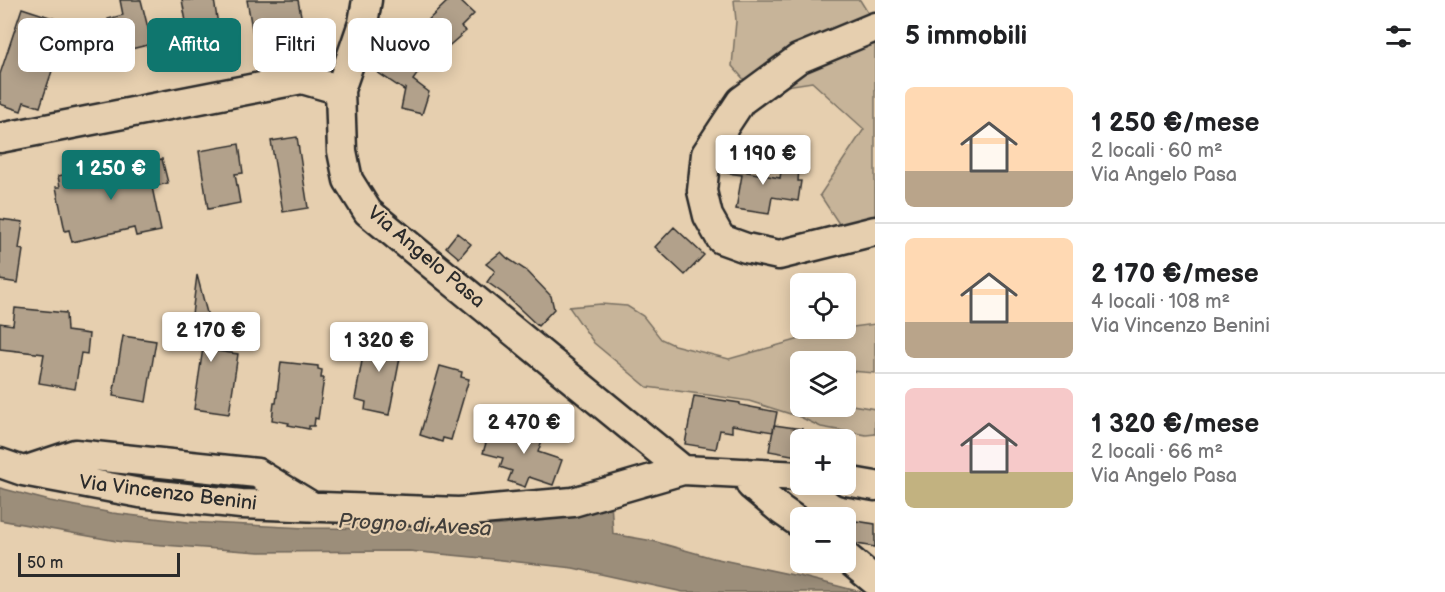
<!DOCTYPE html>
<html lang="it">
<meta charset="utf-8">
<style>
:root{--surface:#fff;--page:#f2f2f2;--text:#202124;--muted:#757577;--line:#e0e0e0;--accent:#0f766e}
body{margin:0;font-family:"Balsamiq Sans",sans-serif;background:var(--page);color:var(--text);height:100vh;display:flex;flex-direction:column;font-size:22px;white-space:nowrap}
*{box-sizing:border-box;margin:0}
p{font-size:20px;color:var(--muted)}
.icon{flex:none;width:33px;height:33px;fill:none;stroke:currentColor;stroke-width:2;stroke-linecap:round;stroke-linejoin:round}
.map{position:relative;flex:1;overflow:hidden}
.drawer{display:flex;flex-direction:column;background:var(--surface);width:570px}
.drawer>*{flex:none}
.hud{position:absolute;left:18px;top:18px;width:570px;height:54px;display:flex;gap:12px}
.fabs{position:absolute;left:790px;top:273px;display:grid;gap:12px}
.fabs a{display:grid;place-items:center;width:66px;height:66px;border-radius:9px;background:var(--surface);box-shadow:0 3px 15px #0003;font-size:30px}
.scale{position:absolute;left:18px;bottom:15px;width:162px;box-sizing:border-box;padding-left:6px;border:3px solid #2b2b2b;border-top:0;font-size:16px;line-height:21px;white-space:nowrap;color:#2b2b2b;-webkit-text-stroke:4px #e6cfaf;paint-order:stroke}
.price{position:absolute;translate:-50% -51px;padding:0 14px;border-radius:6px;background:#fff;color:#222;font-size:20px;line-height:39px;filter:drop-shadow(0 2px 3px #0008)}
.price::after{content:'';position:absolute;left:50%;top:36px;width:18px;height:14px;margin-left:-9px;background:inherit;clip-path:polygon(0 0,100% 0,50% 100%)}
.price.on{background:var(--accent);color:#fff}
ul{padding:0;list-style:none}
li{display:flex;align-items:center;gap:18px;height:150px;padding:0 30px}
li+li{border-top:2px solid var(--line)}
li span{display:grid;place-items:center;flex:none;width:168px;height:120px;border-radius:9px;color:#555}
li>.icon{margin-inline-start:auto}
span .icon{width:72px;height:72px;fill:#fffc;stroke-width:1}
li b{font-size:26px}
h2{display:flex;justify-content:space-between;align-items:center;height:72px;padding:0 30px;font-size:26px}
.tag{padding:0 21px;border-radius:9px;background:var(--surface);box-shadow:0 3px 15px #0003;font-size:21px;line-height:54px}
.tag.on{background:var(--accent);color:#fff}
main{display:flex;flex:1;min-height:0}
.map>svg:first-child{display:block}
.green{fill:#c7b499;stroke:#797062;stroke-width:1.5}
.water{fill:#9c8e7a;stroke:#6f665a;stroke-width:1.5}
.building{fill:#b2a18b;stroke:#2b2b2b;stroke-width:1.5}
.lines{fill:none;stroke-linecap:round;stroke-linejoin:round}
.minor-casing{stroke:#2b2b2b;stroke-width:33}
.minor{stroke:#e6cfaf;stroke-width:28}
.labels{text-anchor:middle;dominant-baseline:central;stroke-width:4.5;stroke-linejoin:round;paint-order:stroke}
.street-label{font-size:20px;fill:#2b2b2b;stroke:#e6cfaf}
.water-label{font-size:21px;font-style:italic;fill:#423f3b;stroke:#e6cfaf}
</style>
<main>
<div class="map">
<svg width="875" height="592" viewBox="0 0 875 592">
<rect width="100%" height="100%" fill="#e6cfaf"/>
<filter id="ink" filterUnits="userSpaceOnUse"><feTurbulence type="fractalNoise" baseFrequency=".0167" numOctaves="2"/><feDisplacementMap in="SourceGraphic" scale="12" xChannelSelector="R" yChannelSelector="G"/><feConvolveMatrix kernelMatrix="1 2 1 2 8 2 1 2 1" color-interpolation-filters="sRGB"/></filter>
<g filter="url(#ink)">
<path class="green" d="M734,0H860L868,13L875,14V237L847,236L820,195L864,129L812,82L754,91L732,66L736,21Z
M601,304L627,306L643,316L661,339L674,345L729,359L807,337L838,329L875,324V373L850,371L846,377V362H801V406H846V404L875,409V434L866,435L821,427L800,417L749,401L708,395L647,387L594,343L569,307Z"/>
<path class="water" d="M0,488L50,501L112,513L188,522L305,528L414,529L504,525L580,510L611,501L613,534L653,541L713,558L803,577L861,592H683L573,568L493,559L409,551L259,552L122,542L0,520Z"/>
<path class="building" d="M120,0H141L152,44L106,55L102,31L111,29L108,19L123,15Z
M182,0H214L222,49L192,54Z
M247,0H298L305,36L255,46Z
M449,0H459L474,14L461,27L466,31L444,50L421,27Z
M22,8L68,23L40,107L24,102L21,111L0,104V74Z
M388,57L392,60L395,57L418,73L413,80L429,92L422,114L401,109L405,89L404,90L377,72Z
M297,137L308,208L283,212L271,141Z
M239,144L243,173L235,174L240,203L208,209L199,151Z
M731,153L749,156L747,172L780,178L782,165L799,168L798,181H801L798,201L772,197L769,214L736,209L742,175L728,173Z
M162,159L168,183L152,187L161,231L136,236L134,228L72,242L69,230L65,231L56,187H60L58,176L89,169L90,174Z
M0,219L23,222L19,249L23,250L18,283L0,280Z
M674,227L704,255L685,275L655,247Z
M457,233L471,244L459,258L446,247Z
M501,252L507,258L527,271L551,296L554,309L538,326L504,294L487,282L495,271L486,264Z
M197,275L217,351L238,354L229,414L194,409L203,348L188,346Z
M15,308L66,313L67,331L89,334L87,354L81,353L75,389L39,383L44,354L0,349V323L13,325Z
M379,332L404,337L389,415L365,410L366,402L355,399L366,339L378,341Z
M123,336L156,341L146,402L113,396Z
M281,362L318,366V369L322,370L321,378H324L318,419L315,418L314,426H309V429L288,425L289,423L272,420L274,403H276Z
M440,366L462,372L461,377L469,379L451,440L443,438L442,442L420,435Z
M694,396L740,403V405L777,412L773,432L732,425V432L720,430L716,449L685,444Z
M517,418L546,429L538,452L562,460L553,485L529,477L525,487L508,481L512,471L500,467L503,458L483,453L488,436L508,442Z
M774,425L802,429L797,456L769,451Z
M856,521L875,524V547L857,544L852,542Z"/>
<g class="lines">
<g class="minor-casing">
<path id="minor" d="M367,0L363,23L340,90L342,151L348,180L368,212L683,470
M875,27L798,59L741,101L706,154L702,191L708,216L721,239L746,248L779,255L875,231
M0,138L302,79L340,90
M0,463L23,471L140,493L241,504L459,512L573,502L683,470L801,476
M27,470L75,454L257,473L313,507
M747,473L751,485L781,510L801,524
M846,481L875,486
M846,557L875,581"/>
</g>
<use href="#minor" class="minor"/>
</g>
</g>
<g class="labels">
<g class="street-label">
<text transform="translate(426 257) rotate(40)">Via Angelo Pasa</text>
<text transform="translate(168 493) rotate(7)">Via Vincenzo Benini</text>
</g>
<g class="water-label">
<text transform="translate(415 525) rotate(3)">Progno di Avesa</text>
</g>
</g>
</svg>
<div class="fabs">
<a><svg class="icon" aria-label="locate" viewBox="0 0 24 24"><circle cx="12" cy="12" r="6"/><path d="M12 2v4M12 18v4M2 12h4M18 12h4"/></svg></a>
<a><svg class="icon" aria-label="layers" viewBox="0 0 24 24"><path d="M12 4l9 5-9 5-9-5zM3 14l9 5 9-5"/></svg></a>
<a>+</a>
<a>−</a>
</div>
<div class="scale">50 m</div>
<b class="price" style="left:763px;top:186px">1 190 €</b>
<b class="price on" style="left:111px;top:201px">1 250 €</b>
<b class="price" style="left:211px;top:363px">2 170 €</b>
<b class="price" style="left:379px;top:373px">1 320 €</b>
<b class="price" style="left:524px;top:455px">2 470 €</b>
<div class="hud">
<a class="tag">Compra</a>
<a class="tag on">Affitta</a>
<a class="tag">Filtri</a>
<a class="tag">Nuovo</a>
</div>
</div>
<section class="drawer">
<h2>5 immobili<svg class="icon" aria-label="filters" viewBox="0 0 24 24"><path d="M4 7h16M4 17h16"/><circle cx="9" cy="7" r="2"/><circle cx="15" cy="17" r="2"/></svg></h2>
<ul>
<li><span style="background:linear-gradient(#ffd9b3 70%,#b9a48a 0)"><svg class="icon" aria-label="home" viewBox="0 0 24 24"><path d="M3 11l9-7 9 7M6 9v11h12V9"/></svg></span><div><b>1 250 €/mese</b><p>2 locali · 60 m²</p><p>Via Angelo Pasa</p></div></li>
<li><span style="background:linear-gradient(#ffd9b3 70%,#b9a48a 0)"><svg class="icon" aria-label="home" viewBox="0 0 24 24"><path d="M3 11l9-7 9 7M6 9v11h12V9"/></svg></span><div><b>2 170 €/mese</b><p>4 locali · 108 m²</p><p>Via Vincenzo Benini</p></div></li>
<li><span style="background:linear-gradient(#f6c9c9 70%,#c2b280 0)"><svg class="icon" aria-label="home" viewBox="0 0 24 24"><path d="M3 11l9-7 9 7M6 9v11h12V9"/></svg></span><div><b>1 320 €/mese</b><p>2 locali · 66 m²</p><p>Via Angelo Pasa</p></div></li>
</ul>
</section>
</main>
